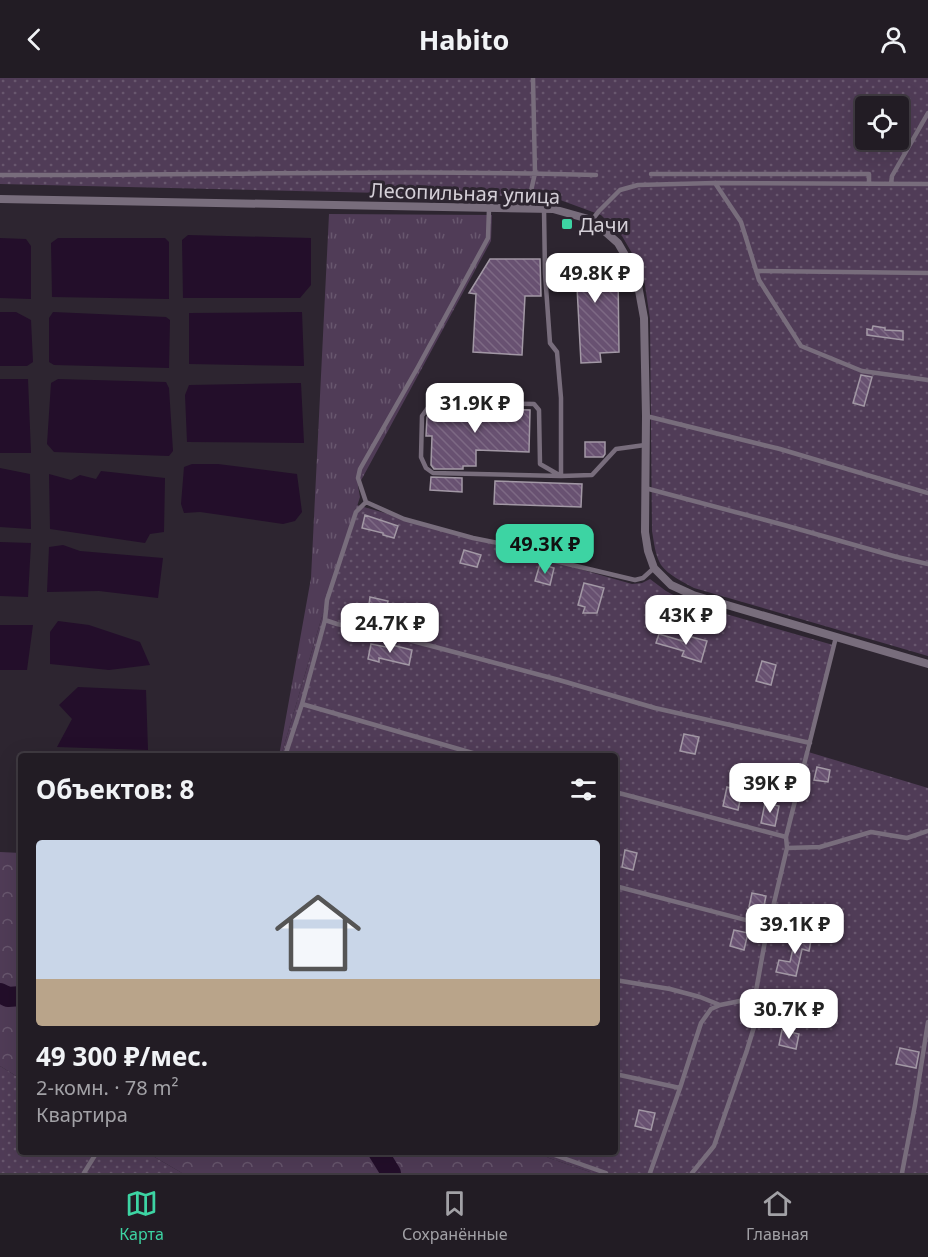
<!DOCTYPE html>
<html lang="ru">
<meta charset="utf-8">
<style>
:root{--surface:#221c24;--page:#2a252c;--text:#f1f3f6;--muted:#a2a1a6;--line:#3f3a41;--accent:#3dd4a3}
body{margin:0;font-family:"Noto Sans",sans-serif;background:var(--page);color:var(--text);height:100vh;display:flex;flex-direction:column;font-size:22px;white-space:nowrap}
*{box-sizing:border-box;margin:0}
p{font-size:20px;color:var(--muted)}
.icon{flex:none;width:33px;height:33px;fill:none;stroke:currentColor;stroke-width:2;stroke-linecap:round;stroke-linejoin:round}
.map{position:relative;flex:1;overflow:hidden}
.panel{position:absolute;left:18px;top:675px;width:600px;height:402px;display:flex;flex-direction:column;background:var(--surface);border-radius:6px;box-shadow:0 6px 24px #0002,0 0 0 2px var(--line)}
.panel>*{flex:none}
.controls{position:absolute;left:855px;top:18px;display:grid;gap:12px}
.controls a{display:grid;place-items:center;width:54px;height:54px;border-radius:6px;background:var(--surface);box-shadow:0 6px 24px #0002,0 0 0 2px var(--line);font-size:30px}
.price{position:absolute;translate:-50% -51px;padding:0 14px;border-radius:12px;background:#fff;color:#222;font-size:20px;line-height:39px;filter:drop-shadow(0 2px 3px #0008)}
.price::after{content:'';position:absolute;left:50%;top:36px;width:18px;height:14px;margin-left:-9px;background:inherit;clip-path:polygon(0 0,100% 0,50% 100%)}
.price.on{background:var(--accent);color:#111}
ul{padding:0;list-style:none}
li{display:grid;align-content:center;gap:12px;height:318px;padding:0 18px}
li+li{border-top:2px solid var(--line)}
li span{display:grid;place-items:center;height:186px;border-radius:6px;color:#555}
li>.icon{margin-inline-start:auto}
span .icon{width:108px;height:108px;fill:#fffc;stroke-width:1}
li b{font-size:26px}
h2{display:flex;justify-content:space-between;align-items:center;height:72px;padding:0 18px;font-size:26px}
header{display:flex;justify-content:space-between;align-items:center;height:78px;padding:0 18px;background:var(--surface);font-size:27px;font-weight:700}
.menu{display:flex;justify-content:space-around;align-items:center;height:84px;border-top:2px solid var(--line);background:var(--surface);font-size:16px;color:var(--muted)}
.menu a{display:grid;justify-items:center;gap:3px}
.menu .on{color:var(--accent)}
.map>svg:first-child{display:block}
.grass{fill:url(#grass-tufts)}
.forest{fill:url(#forest-crowns)}
.garden{fill:url(#garden-dots);fill-rule:evenodd}
.water{fill:#230e2a}
.lines{fill:none;stroke-linecap:round;stroke-linejoin:round}
.river{stroke:#230e2a;stroke-width:20}
.building{fill:url(#building-back-hatch);stroke:#a298a5;stroke-width:1.5}
.lane{stroke:#786d7c;stroke-width:4.5}
.street{stroke:#786d7c;stroke-width:8}
.poi-dot{fill:#3dd4a3;stroke:#2d2530;stroke-width:2}
.labels{text-anchor:middle;dominant-baseline:central;stroke-width:6;stroke-linejoin:round;paint-order:stroke}
.street-label{font-size:20px;fill:#d4cfd7;stroke:#2d2530}
.poi-label{font-size:20px;fill:#d4cfd7;stroke:#2d2530;text-anchor:start}
</style>
<header><svg class="icon" aria-label="back" viewBox="0 0 24 24"><path d="M15 5l-7 7 7 7"/></svg>Habito<svg class="icon" aria-label="person" viewBox="0 0 24 24"><circle cx="12" cy="8" r="4"/><path d="M4 21q1-7 8-7t8 7"/></svg></header>
<div class="map">
<svg width="928" height="1095" viewBox="0 0 928 1095">
<defs>
<pattern id="grass-tufts" width="24" height="20" patternUnits="userSpaceOnUse" patternTransform="scale(1.5)"><rect width="24" height="20" fill="#503c57"/><path d="M3 7l-1-3M5 7V3M7 7l1-3M15 17l-1-3M17 17v-4M19 17l1-3" fill="none" stroke="#68576e"/></pattern>
<pattern id="forest-crowns" width="20" height="18" patternUnits="userSpaceOnUse" patternTransform="scale(1.5)"><rect width="20" height="18" fill="#503c57"/><path d="M2 6a3 3 0 1 1 6 0M12 15a3 3 0 1 1 6 0" fill="none" stroke="#68576e"/></pattern>
<pattern id="garden-dots" width="8" height="8" patternUnits="userSpaceOnUse" patternTransform="scale(1.5)"><rect width="8" height="8" fill="#503c57"/><path d="M2 2h.1M6 6h.1" fill="none" stroke="#68576e" stroke-width="1.8" stroke-linecap="round"/></pattern>
<pattern id="building-back-hatch" width="6" height="6" patternUnits="userSpaceOnUse" patternTransform="scale(1.5)"><rect width="6" height="6" fill="#685171"/><path d="M-1 5l2 2M0 0l6 6M5-1l2 2" fill="none" stroke="#7d6984"/></pattern>
</defs>
<rect width="100%" height="100%" fill="#2d2530"/>
<path class="grass" d="M329,136L492,137L491,163L358,408L360,419L320,545L281,678H279L311,500Z"/>
<path class="forest" d="M0,774L21,775V1001L0,988Z
M146,1074H537L549,1080L593,1095H182Z"/>
<path class="garden" d="M0,0H928V578L694,510C683,504 668,497 661,487C655,477 654,464 652,453L650,241L643,194L622,158L601,137L552,119L0,106ZM866,28H898V62H866Z
M357,427L632,506L642,505L650,501L666,513L688,525L833,567L805,673L928,710V1095H593L549,1080L537,1074H615V678H281L320,545Z
M0,988L21,1001V1074H146L182,1095H0Z"/>
<path class="water" d="M188,157L311,160V207L300,220H183L182,162Z
M0,160L26,161L31,168V221L0,220Z
M58,160H165L169,164V221L52,219L51,165Z
M0,234H16L31,242L33,284L27,288H0Z
M53,234L166,239L170,242L169,290L54,287L49,284V240Z
M302,234L304,288L189,286V235Z
M0,301H28L31,375H0Z
M58,301L166,304L169,310L173,373L169,378L54,374L47,366L51,305Z
M301,305L304,365L187,364L185,317L189,307Z
M192,386H218L297,396L302,434L295,443L283,446L200,434L184,435L181,426L184,389Z
M0,390L30,396L31,451L0,449Z
M101,393L165,400L164,454L150,456L145,465L50,451L49,396L71,402L80,397L96,401Z
M0,464L31,465L28,519L0,518Z
M63,467L80,473L163,480L158,520L99,513L47,514L49,469Z
M58,543L89,547L140,564L150,587L109,592L50,586V554Z
M0,547H33L27,592H0Z
M78,609L146,612L148,672L57,669L72,641L59,627Z"/>
<g class="lines">
<path class="river" d="M0,915L8,919L21,918
M378,1074L391,1095"/>
</g>
<path class="building" d="M611,178L618,195L619,274L600,275L601,284L581,285L576,190H549V181Z
M490,181H540L541,218H525L522,277L473,274L476,216L469,215Z
M873,248L885,250V252L903,253V262L867,257V251L872,252Z
M861,297L872,299L864,328L853,325Z
M434,329L530,332L529,374L476,372V388H463V391H434L431,387L432,358H426L427,339L428,338H432L433,331Z
M585,364H605V376L603,379H585Z
M431,399L462,400V414L430,412Z
M495,403L582,406L581,429L494,426Z
M365,437L398,448L394,460L383,457V455L362,450Z
M464,472L481,477L477,489L460,485Z
M540,486L554,490L550,507L535,503Z
M584,505L604,510L597,535H583L585,529L578,527Z
M370,519L388,523L384,541L371,538L374,528L369,527Z
M659,556L686,564L688,558L707,563L701,584L682,578L684,573L656,565Z
M371,566L391,570L392,567L412,572L409,587L379,580V584L368,581Z
M762,583L776,587L771,607L756,603Z
M684,656L699,659L695,676L680,673Z
M817,689L830,692L828,704L814,702Z
M727,709L742,713L738,732L723,728Z
M765,725L779,728L775,748L761,745Z
M625,772L637,775L633,792L622,789Z
M752,815L766,818L763,832L749,829Z
M734,852L748,855L744,872L730,868Z
M797,853L812,857L809,873L802,871L796,898L776,894L779,882L790,884Z
M782,952L799,956L796,971L779,967Z
M900,970L919,974L916,990L896,986Z
M639,1032L655,1035L651,1052L635,1048Z"/>
<g class="lines">
<path class="lane" d="M651,96H869V106
M0,97C199,98 398,91 596,97
M715,105L741,144L759,202L801,268L862,293L928,302
M891,106L892,98L928,35
M489,131L488,160L418,289L360,391L358,400L366,424L404,441L473,460L503,466L551,482L635,502L643,500L654,490
M527,131L535,95L533,0
M544,131L545,195L550,265L557,274L561,320V398L433,395L426,390L421,379L422,338L432,324L534,326L539,332L540,386L561,398L592,397L616,371L645,367
M592,142L599,133L620,112L638,107L715,105L928,106
M756,193L928,195
M646,338L780,371L928,415
M645,410L784,447L897,479L928,486
M325,542L327,522L350,452L356,434L366,424
M302,626L325,542L337,546L390,557L559,602L655,630L810,665
M285,678L302,626L483,678
M615,714L786,759
M787,770L820,769L871,754L907,760L928,753
M615,808L769,848
M615,902L670,911L700,919L720,927
M615,996L680,1010
M546,1074L606,1095
M84,1095L97,1074
M650,1095L680,1010L701,945L711,931L720,927L740,923L756,913L765,863L787,770L786,759L836,559
M692,1095L714,1068L747,972L761,926L756,913
M902,1095L915,1027L928,944"/>
<path class="street" d="M0,121L553,131L592,142L618,165L636,196L644,240L646,338L645,454L648,473L654,490L671,507L693,517L928,586"/>
</g>
<rect class="poi-dot" x="561" y="140" width="12" height="12" rx="3"/>
<g class="labels">
<g class="street-label">
<text transform="translate(465 115) rotate(2)">Лесопильная улица</text>
</g>
<g class="poi-label">
<text x="579" y="146">Дачи</text>
</g>
</g>
</svg>
<div class="controls">
<a><svg class="icon" aria-label="locate" viewBox="0 0 24 24"><circle cx="12" cy="12" r="6"/><path d="M12 2v4M12 18v4M2 12h4M18 12h4"/></svg></a>
</div>
<b class="price" style="left:595px;top:226px">49.8K ₽</b>
<b class="price" style="left:475px;top:356px">31.9K ₽</b>
<b class="price on" style="left:545px;top:497px">49.3K ₽</b>
<b class="price" style="left:686px;top:568px">43K ₽</b>
<b class="price" style="left:390px;top:576px">24.7K ₽</b>
<b class="price" style="left:770px;top:736px">39K ₽</b>
<b class="price" style="left:795px;top:877px">39.1K ₽</b>
<b class="price" style="left:789px;top:962px">30.7K ₽</b>
<section class="panel">
<h2>Объектов: 8<svg class="icon" aria-label="filters" viewBox="0 0 24 24"><path d="M4 7h16M4 17h16"/><circle cx="9" cy="7" r="2"/><circle cx="15" cy="17" r="2"/></svg></h2>
<ul>
<li><span style="background:linear-gradient(#c9d6e8 75%,#b9a48a 0)"><svg class="icon" aria-label="home" viewBox="0 0 24 24"><path d="M3 11l9-7 9 7M6 9v11h12V9"/></svg></span><div><b>49 300 ₽/мес.</b><p>2-комн. · 78 m²</p><p>Квартира</p></div></li>
</ul>
</section>
</div>
<nav class="menu">
<a class="on"><svg class="icon" aria-label="map" viewBox="0 0 24 24"><path d="M3 6l6-2 6 2 6-2v14l-6 2-6-2-6 2zM9 4v14M15 6v14"/></svg>Карта</a>
<a><svg class="icon" aria-label="saved" viewBox="0 0 24 24"><path d="M7 4h10v16l-5-4-5 4z"/></svg>Сохранённые</a>
<a><svg class="icon" aria-label="home" viewBox="0 0 24 24"><path d="M3 11l9-7 9 7M6 9v11h12V9"/></svg>Главная</a>
</nav>
